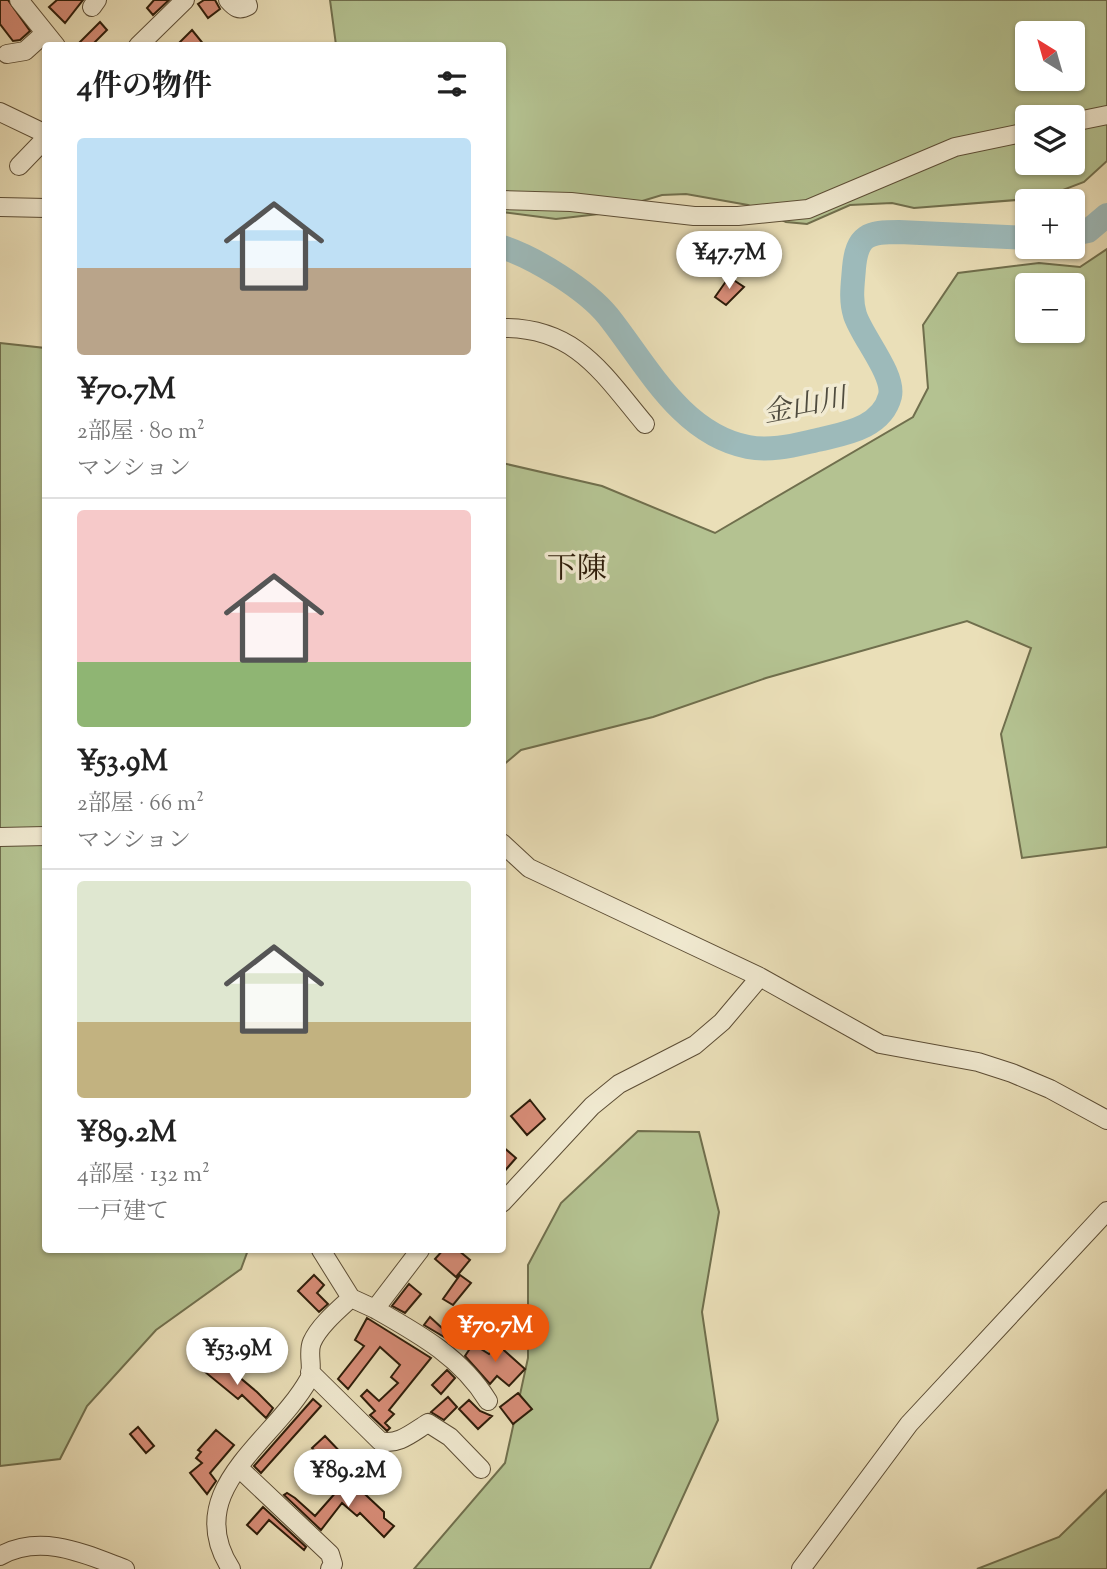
<!DOCTYPE html>
<html lang="ja">
<meta charset="utf-8">
<style>
:root{--surface:#fff;--page:#f2f2f2;--text:#222;--muted:#767676;--line:#e0e0e0;--accent:#ea580c}
body{margin:0;font-family:"Sorts Mill Goudy","Noto Serif JP",serif;background:var(--page);color:var(--text);height:100vh;display:flex;flex-direction:column;font-size:26px;white-space:nowrap}
*{box-sizing:border-box;margin:0}
p{font-size:23px;color:var(--muted)}
.icon{flex:none;width:38px;height:38px;fill:none;stroke:currentColor;stroke-width:2;stroke-linecap:round;stroke-linejoin:round}
.map{position:relative;flex:1;overflow:hidden}
.details{position:absolute;left:42px;top:42px;width:464px;height:1211px;display:flex;flex-direction:column;background:var(--surface);border-radius:7px;box-shadow:0 2px 5px #0004}
.details>*{flex:none}
.needle{width:46px;rotate:323deg}
.tools{position:absolute;left:1015px;top:21px;display:grid;gap:14px}
.tools a{display:grid;place-items:center;width:70px;height:70px;border-radius:7px;background:var(--surface);box-shadow:0 2px 5px #0004;font-size:35px}
.price{position:absolute;translate:-50% -60px;padding:0 16px;border-radius:24px;background:#fff;color:#222;font-size:23px;line-height:46px;filter:drop-shadow(0 2px 4px #0008)}
.price::after{content:'';position:absolute;left:50%;top:42px;width:21px;height:16px;margin-left:-10px;background:inherit;clip-path:polygon(0 0,100% 0,50% 100%)}
.price.active{background:var(--accent);color:#fff}
ul{padding:0;list-style:none}
li{display:grid;align-content:center;gap:14px;height:371px;padding:0 35px}
li+li{border-top:2px solid var(--line)}
li span{display:grid;place-items:center;height:217px;border-radius:7px;color:#555}
li>.icon{margin-inline-start:auto}
span .icon{width:126px;height:126px;fill:#fffc;stroke-width:1}
li b{font-size:30px}
h2{display:flex;justify-content:space-between;align-items:center;height:84px;padding:0 35px;font-size:30px}
.map>svg:first-child{display:block}
.green{fill:#b4c291;stroke:#706f4d;stroke-width:2;fill-rule:evenodd}
.lines{fill:none;stroke-linecap:round;stroke-linejoin:round}
.river{stroke:#9dbaba;stroke-width:24}
.building{fill:#d78c77;stroke:#2d1c09;stroke-width:2}
.minor-casing{stroke:#5c4d35;stroke-width:20}
.minor{stroke:#f1ead1;stroke-width:18}
.labels{text-anchor:middle;dominant-baseline:central;stroke-width:7;stroke-linejoin:round;paint-order:stroke}
.water-label{font-size:28px;font-style:italic;fill:#4f4b3e;stroke:#f1ead1}
.quarter-label{font-size:30px;fill:#2d1c09;stroke:#f1ead1}
</style>
<div class="map">
<svg width="1107" height="1569" viewBox="0 0 1107 1569">
<rect width="100%" height="100%" fill="#eadfb8"/>
<filter id="stains"><feTurbulence type="fractalNoise" baseFrequency=".00286" numOctaves="4"/><feColorMatrix values="0 0 0 0 .2 0 0 0 0 .09 0 0 0 0 .02 0 0 0 .5 -.17"/></filter>
<radialGradient id="worn" r=".72"><stop offset=".6" stop-color="#630" stop-opacity="0"/><stop offset="1" stop-color="#630" stop-opacity=".3"/></radialGradient>
<path class="green" d="M330,0H1107V161L1084,182L1042,198L914,208L892,203L850,205L807,224L786,222L748,205L686,194L662,195L599,214L556,219L502,212V46L336,45ZM1027,33H1073V79H1027ZM1027,117H1073V163H1027Z
M1107,249V847L1022,858L1001,734L1031,648L967,621L766,678L653,717L521,750L502,766V463L602,486L715,533L913,417L928,388L923,325L958,273L1039,263L1080,267ZM1073,285V331H1027V285Z
M0,343L45,348L46,1250H248L241,1269L156,1330L87,1406L60,1459L0,1466Z
M638,1131L699,1132L719,1212L702,1312L718,1420L650,1569H414L505,1463L528,1358V1265L561,1203Z
M1107,1490V1569H977L1059,1537Z"/>
<g class="lines">
<path class="river" d="M1073,234L1088,231L1107,215
M502,247C535,258 586,289 608,316C647,365 681,434 748,447C773,452 798,444 822,439C847,433 882,427 890,396C895,375 862,337 855,315C850,299 853,283 854,268C857,235 868,232 899,232L1027,238"/>
</g>
<path class="building" d="M0,0H8L30,31L20,40L13,41L0,24Z
M57,0H83L65,23L49,7Z
M154,0H169L153,15L147,8Z
M204,0H215L220,9L208,18L198,4Z
M100,22L107,30L91,46H76Z
M192,30L205,46H176Z
M729,277L744,287L726,305L715,297Z
M530,1100L545,1119L527,1135L511,1116Z
M502,1146L516,1158L502,1174Z
M443,1250H458L470,1260L456,1277L435,1259Z
M314,1275L324,1285L317,1293L328,1304L319,1312L298,1291Z
M460,1275L471,1283L453,1305L443,1299Z
M409,1284L421,1294L405,1313L392,1306Z
M452,1315L473,1331L461,1347L424,1325L430,1317L442,1328Z
M367,1318L431,1358L389,1410L394,1414L385,1423L390,1428L387,1431L370,1415L375,1411L361,1396L367,1390L379,1401L398,1383L391,1377L400,1365L380,1347L348,1389L338,1379L364,1346L355,1340Z
M473,1344L489,1354L498,1345L525,1369L509,1386L497,1376L490,1384L465,1356Z
M206,1359L222,1371L226,1366L257,1392L273,1408L266,1418L242,1395L238,1399L199,1367Z
M447,1370L455,1378L441,1394L432,1385Z
M518,1393L532,1409L513,1424L500,1407Z
M448,1397L457,1407L444,1420L431,1412Z
M313,1399L321,1406L261,1473L254,1466Z
M469,1400L480,1411L492,1416L478,1429L459,1409Z
M138,1427L154,1446L146,1453L130,1434Z
M216,1430L234,1445L210,1473L216,1481L207,1494L190,1473L202,1463L196,1458L201,1452L198,1450Z
M325,1436L346,1458L333,1470L312,1448Z
M345,1482L351,1487L354,1484L384,1512V1518L394,1526L384,1537L360,1513L357,1516L342,1503L321,1530L284,1495L287,1493L295,1498L315,1516Z
M263,1507L306,1547L304,1550L269,1520L257,1534L247,1525Z"/>
<g class="lines">
<g class="minor-casing">
<path id="minor" d="M19,0L56,46
M228,0C235,8 239,11 248,6L246,0
M92,7L97,0
M138,46L185,0
M7,54L25,51L45,33
M0,112L46,134
M1073,122L1107,115
M19,166L46,138
M502,200L571,202L694,216H738L808,209L955,147L1027,132
M0,207L46,208
M502,328C576,327 603,374 645,424
M0,837L46,836
M502,843L529,868L760,977L880,1044L978,1062L1012,1073L1050,1089L1107,1120
M502,1203L592,1106L619,1084L695,1045L722,1022L760,977
M321,1250L351,1298L375,1309L420,1250
M375,1309C419,1334 461,1357 488,1401
M310,1372L380,1441C398,1446 413,1432 428,1423L450,1437L481,1469
M239,1468L330,1554L333,1564L330,1569
M0,1556C41,1533 85,1554 125,1569
M231,1569C180,1490 274,1442 309,1379C314,1368 307,1353 312,1342C319,1326 338,1310 351,1298
M801,1569L909,1424L1107,1211"/>
</g>
<use href="#minor" class="minor"/>
</g>
<g class="labels">
<g class="water-label">
<text transform="translate(805 407) rotate(-11)">金山川</text>
</g>
<g class="quarter-label">
<text x="577" y="570">下陳</text>
</g>
</g>
<rect width="100%" height="100%" filter="url(#stains)"/>
<rect width="100%" height="100%" fill="url(#worn)"/>
</svg>
<div class="tools">
<a><svg class="needle" viewBox="-14 -14 28 28"><path d="M0-13l5 13h-10z" fill="#e53935"/><path d="M0 13l5-13h-10z" fill="#767676"/></svg></a>
<a><svg class="icon" aria-label="layers" viewBox="0 0 24 24"><path d="M12 4l9 5-9 5-9-5zM3 14l9 5 9-5"/></svg></a>
<a>+</a>
<a>−</a>
</div>
<b class="price" style="left:729px;top:291px">¥47.7M</b>
<b class="price active" style="left:495px;top:1364px">¥70.7M</b>
<b class="price" style="left:237px;top:1387px">¥53.9M</b>
<b class="price" style="left:348px;top:1509px">¥89.2M</b>
<section class="details">
<h2>4件の物件<svg class="icon" aria-label="filters" viewBox="0 0 24 24"><path d="M4 7h16M4 17h16"/><circle cx="9" cy="7" r="2"/><circle cx="15" cy="17" r="2"/></svg></h2>
<ul>
<li><span style="background:linear-gradient(#bfe0f5 60%,#b9a48a 0)"><svg class="icon" aria-label="home" viewBox="0 0 24 24"><path d="M3 11l9-7 9 7M6 9v11h12V9"/></svg></span><div><b>¥70.7M</b><p>2部屋 · 80 m²</p><p>マンション</p></div></li>
<li><span style="background:linear-gradient(#f6c9c9 70%,#8fb573 0)"><svg class="icon" aria-label="home" viewBox="0 0 24 24"><path d="M3 11l9-7 9 7M6 9v11h12V9"/></svg></span><div><b>¥53.9M</b><p>2部屋 · 66 m²</p><p>マンション</p></div></li>
<li><span style="background:linear-gradient(#dfe7d0 65%,#c2b280 0)"><svg class="icon" aria-label="home" viewBox="0 0 24 24"><path d="M3 11l9-7 9 7M6 9v11h12V9"/></svg></span><div><b>¥89.2M</b><p>4部屋 · 132 m²</p><p>一戸建て</p></div></li>
</ul>
</section>
</div>
